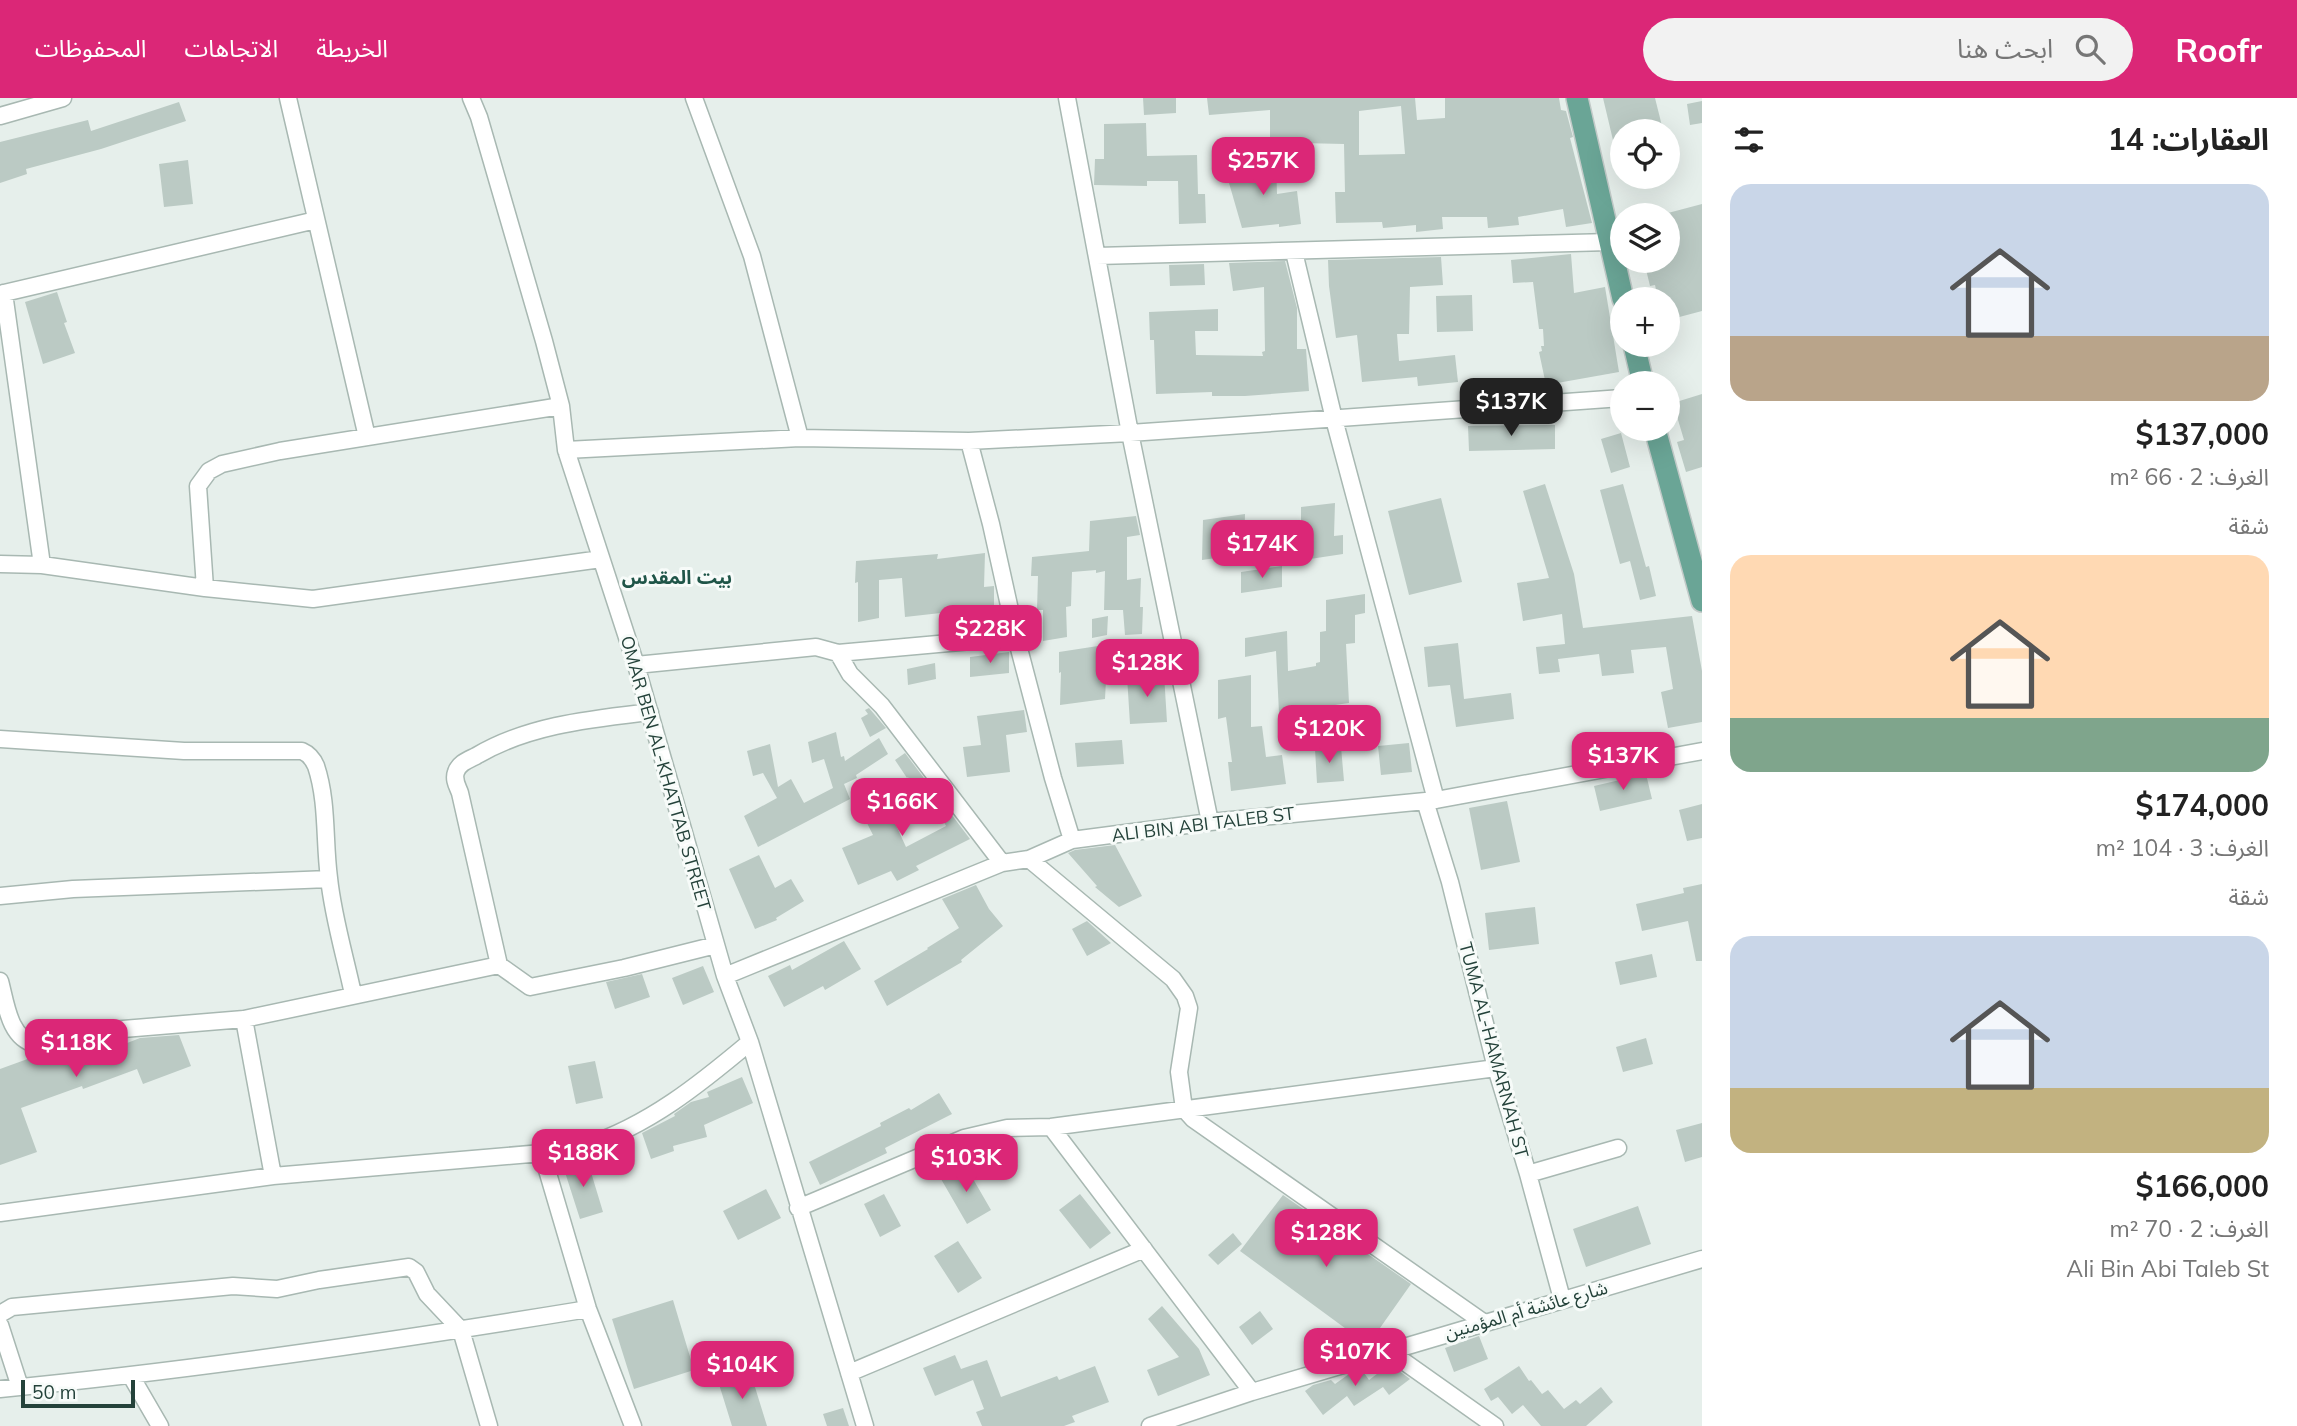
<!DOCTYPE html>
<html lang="ar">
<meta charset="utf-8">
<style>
:root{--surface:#fff;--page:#f2f2f2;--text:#222;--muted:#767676;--accent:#db2777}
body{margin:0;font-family:Mulish,"Noto Sans Arabic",sans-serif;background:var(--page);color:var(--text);direction:rtl;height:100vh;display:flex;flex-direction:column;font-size:26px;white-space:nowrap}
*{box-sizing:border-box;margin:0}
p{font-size:23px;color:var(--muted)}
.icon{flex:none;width:38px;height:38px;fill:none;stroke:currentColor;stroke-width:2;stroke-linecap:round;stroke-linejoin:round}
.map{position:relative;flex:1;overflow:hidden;direction:ltr}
.drawer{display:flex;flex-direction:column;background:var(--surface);width:595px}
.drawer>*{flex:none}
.tools{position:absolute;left:1610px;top:21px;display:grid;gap:14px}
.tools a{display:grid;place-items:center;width:70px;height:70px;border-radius:50%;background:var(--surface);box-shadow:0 7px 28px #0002;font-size:35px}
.scale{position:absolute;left:21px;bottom:18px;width:114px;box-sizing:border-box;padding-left:7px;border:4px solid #24423a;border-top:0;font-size:19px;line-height:24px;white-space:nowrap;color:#24423a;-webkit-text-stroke:5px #f7fbf9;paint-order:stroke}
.price{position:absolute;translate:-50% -60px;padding:0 16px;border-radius:14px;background:var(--accent);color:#fff;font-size:23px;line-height:46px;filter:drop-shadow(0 2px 4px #0008)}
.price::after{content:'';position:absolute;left:50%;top:42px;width:21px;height:16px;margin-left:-10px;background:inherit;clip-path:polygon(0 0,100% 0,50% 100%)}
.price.current{background:#222;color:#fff}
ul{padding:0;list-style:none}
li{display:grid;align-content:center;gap:14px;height:371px;padding:0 28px}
li span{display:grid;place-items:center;height:217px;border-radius:21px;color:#555}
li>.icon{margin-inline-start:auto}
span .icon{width:126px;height:126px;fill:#fffc;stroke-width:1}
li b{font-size:30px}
h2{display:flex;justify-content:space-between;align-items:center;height:84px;padding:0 28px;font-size:30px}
header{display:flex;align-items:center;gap:42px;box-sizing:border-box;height:98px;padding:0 35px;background:var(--accent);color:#fff}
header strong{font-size:33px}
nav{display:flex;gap:38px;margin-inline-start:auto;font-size:24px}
.search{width:490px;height:63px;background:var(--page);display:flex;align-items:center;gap:18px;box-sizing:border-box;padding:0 24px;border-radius:38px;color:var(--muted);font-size:26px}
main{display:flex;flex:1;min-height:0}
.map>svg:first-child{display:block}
.building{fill:#bbcac4;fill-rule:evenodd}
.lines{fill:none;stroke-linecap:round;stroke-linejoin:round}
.street-casing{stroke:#a8b8b2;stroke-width:19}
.primary-casing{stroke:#c2cac8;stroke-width:24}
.street{stroke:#fff;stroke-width:16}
.primary{stroke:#6aa596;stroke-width:21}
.labels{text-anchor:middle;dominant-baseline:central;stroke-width:6;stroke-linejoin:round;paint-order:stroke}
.street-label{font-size:18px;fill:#24423a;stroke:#f7fbf9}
.neighbourhood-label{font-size:19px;font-weight:bold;fill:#1f5548;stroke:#f7fbf9}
</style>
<header>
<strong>Roofr</strong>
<div class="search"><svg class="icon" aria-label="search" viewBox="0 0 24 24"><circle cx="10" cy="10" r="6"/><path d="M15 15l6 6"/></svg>ابحث هنا</div>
<nav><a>الخريطة</a><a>الاتجاهات</a><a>المحفوظات</a></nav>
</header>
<main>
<section class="drawer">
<h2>العقارات: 14<svg class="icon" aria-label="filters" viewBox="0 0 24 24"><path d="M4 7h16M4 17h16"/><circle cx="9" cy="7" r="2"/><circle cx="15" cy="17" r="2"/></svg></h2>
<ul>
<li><span style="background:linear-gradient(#c9d6e8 70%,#b9a48a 0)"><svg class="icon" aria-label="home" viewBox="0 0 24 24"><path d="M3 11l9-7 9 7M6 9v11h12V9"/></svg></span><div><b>$137,000</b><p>الغرف: 2 · 66 m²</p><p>شقة</p></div></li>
<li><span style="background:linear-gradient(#ffd9b3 75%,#7fa58c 0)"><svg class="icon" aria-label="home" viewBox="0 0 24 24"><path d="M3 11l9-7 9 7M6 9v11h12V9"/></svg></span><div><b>$174,000</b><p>الغرف: 3 · 104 m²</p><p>شقة</p></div></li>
<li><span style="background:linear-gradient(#c9d6e8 70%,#c2b280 0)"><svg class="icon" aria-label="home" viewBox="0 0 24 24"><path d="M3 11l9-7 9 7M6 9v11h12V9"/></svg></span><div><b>$166,000</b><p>الغرف: 2 · 70 m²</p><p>Ali Bin Abi Taleb St</p></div></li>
</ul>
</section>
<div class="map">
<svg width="1702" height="1328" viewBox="0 0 1702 1328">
<rect width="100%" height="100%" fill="#e6efeb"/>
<path class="building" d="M1143,0H1176V15L1144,17Z
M1207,0H1415L1417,22L1445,20V0H1559L1561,12L1566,13L1573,39L1570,40L1592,125L1566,129L1563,111L1518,119L1519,127L1488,130L1487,119H1442L1443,131L1416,134V127L1383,130L1382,124L1336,125L1335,94H1345L1344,46L1301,45V48L1270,47V12L1209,17ZM1401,8L1405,56L1359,57V13Z
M1603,0H1655L1663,32L1622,33V58L1617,59Z
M1702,3V25L1690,27L1687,6Z
M179,4L186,23L101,51L26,71L27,76L0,85V44L88,22L91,33Z
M1146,25L1147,58L1197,57L1198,96H1205L1206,125L1179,126L1178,83H1147V88L1094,87L1095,61H1104V26Z
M1276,61L1277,96L1297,93L1301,126L1279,129V126L1242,130L1229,85V78L1245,79V62Z
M188,62L193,106L164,109L159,66Z
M1702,106V213L1668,222V201H1658L1655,187L1650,188L1644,163H1668V115Z
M1571,156L1574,195L1605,189L1619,274L1546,287L1539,254L1542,253L1541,248H1544L1543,231H1539L1533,184L1513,185L1511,162Z
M1441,159L1443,187L1410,189L1409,236H1397L1399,263L1455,257L1458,284L1418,288L1417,279L1362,284L1357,237L1336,240L1329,188L1328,162Z
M1285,163L1297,210V251H1306L1309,293L1245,298H1212V294L1156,296L1154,242H1150L1149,214L1218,211V233H1195L1196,257L1263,258L1262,254L1265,253L1264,189L1233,193L1229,165Z
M1204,166L1205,187L1170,188L1169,167Z
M57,194L67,224L64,225L75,255L43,266L25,204Z
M1472,197L1473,233L1437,234L1436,198Z
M1702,296V369L1686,374L1677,344L1684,342L1673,305Z
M1555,327V351L1469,353L1468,328Z
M1621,335L1630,369L1611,375L1601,341Z
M1545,386L1574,476L1583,530L1692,518L1702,573V624L1668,630L1661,594L1673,591L1666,549L1631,552L1634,575L1602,578L1599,556L1558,561L1560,574L1539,576L1536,549L1565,546L1562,516L1523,523L1517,485L1549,480L1523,393Z
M1623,386L1646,469L1649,468L1656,498L1640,502L1630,463L1620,466L1600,392Z
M1441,400L1462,484L1409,497L1388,413Z
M1335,405L1334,438L1343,437V456L1310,461L1309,430L1301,431V409Z
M1245,416L1244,456L1202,462L1203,422Z
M1136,418L1140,437L1127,439V482L1141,480L1140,509H1143L1142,536L1125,537L1123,512H1104L1105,473L1096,475V472L1072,474L1071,508L1066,509L1067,539L1043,543V512H1037L1038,478H1031L1032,459L1089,453L1090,423Z
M985,455L984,489L994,488V509L905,519L902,480L879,482V520L858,524V484L855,485L856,463L938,456L937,461Z
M1282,468V489L1241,495V474Z
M1365,496V515L1355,517V545L1346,546L1349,605L1279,615L1276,553L1245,559V540L1287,533L1288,573L1316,568V565L1320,564V534L1326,533V502Z
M1108,518L1107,537L1092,540V521Z
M1458,545L1464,601L1511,595L1514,621L1456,629L1450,587L1428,589L1424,549Z
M1098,548L1099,583L1106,582L1105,601L1060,607L1061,574L1059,575V554Z
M1009,554V575L970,579V559Z
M935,565L936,581L908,587L907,571Z
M1164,576L1167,624L1130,626L1127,578Z
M1251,577V629L1262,628L1266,659L1282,657L1286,686L1231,693L1228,664H1232L1226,619L1218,621V582Z
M869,610L886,630L870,639L861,620L868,616L865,612Z
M1024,612L1027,634L1006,637L1010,674L967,679L963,649L981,647L977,618Z
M1372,615L1374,636L1354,638L1352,617Z
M836,634L841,659L844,658L845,663L879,640L888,656L856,677L857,680L844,686L850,701L758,749L744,718L777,700L763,675L753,678L747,653L770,646L778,689L791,681L804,705L833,690L824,661L812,665L808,644Z
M1122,642L1124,666L1077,669L1075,645Z
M1409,645L1412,674L1381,677L1378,648Z
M1341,649L1344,683L1317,685L1315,651Z
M905,655L970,741L916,768L919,772L897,783L891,773L858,787L842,750L873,737L866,723L889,712L906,749L946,728L934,704L923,709L908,679L907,680L895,662Z
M1646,676L1652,701L1600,713L1594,688Z
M1507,703L1520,764L1481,772L1469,710Z
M1702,706V740L1687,743L1679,712Z
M1115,747L1142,798L1119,809L1095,789L1097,788L1068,755L1075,752Z
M759,757L775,790L791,781L804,803L776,820L777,822L755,831L729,771Z
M1702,786V863H1696L1688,823L1642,833L1636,806L1684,795L1683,790Z
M976,787L989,811L1003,828L961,862L962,864L887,908L874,883L928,851L927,850L959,830L942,801Z
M1535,809L1539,846L1489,852L1485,815Z
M1087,823L1111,845L1087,858L1072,831Z
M844,843L861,871L825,892L823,888L784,909L768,878L790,867L792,872Z
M1652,856L1657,879L1620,887L1615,864Z
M703,868L714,894L683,907L672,880Z
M642,876L650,899L615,911L606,884Z
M179,937L191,968L143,986L137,971L83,991L82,988L21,1010L37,1054L0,1067V971L44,955L112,942H120L122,947L140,940Z
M1646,940L1653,966L1623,974L1616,949Z
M595,963L603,1000L576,1006L568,968Z
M742,979L753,1005L704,1027L707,1039L673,1048L674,1053L651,1061L642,1035L675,1018L674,1016L691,1004L709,999L707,994Z
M939,995L952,1016L885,1050L887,1055L820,1087L809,1064L881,1028L880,1025L909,1010L911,1012Z
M1702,1025V1059L1685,1064L1676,1032Z
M587,1061L603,1114L580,1121L563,1068Z
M965,1067L991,1112L967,1126L941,1081Z
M766,1091L781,1120L738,1142L723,1113Z
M884,1096L901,1128L880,1139L864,1106Z
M1080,1096L1111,1135L1090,1151L1059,1112Z
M1283,1097L1411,1186L1368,1247L1240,1153Z
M1638,1108L1651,1146L1586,1169L1573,1131Z
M1233,1135L1242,1146L1218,1167L1208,1157Z
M958,1143L982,1180L958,1195L934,1158Z
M673,1202L694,1272L634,1291L612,1221Z
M1162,1208L1199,1251L1210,1277L1158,1298L1147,1272L1179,1259L1148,1221Z
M1260,1213L1273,1231L1252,1247L1239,1229Z
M1479,1238L1488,1261L1454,1274L1445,1250Z
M955,1257L961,1271L987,1262L1001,1299L1057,1278L1059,1282L1095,1268L1109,1304L1072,1318L1075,1324L1064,1328H982L976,1314L984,1311L973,1282L935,1298L923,1270Z
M1390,1266L1410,1281L1389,1297L1383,1289L1354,1308L1347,1298L1323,1317L1305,1293L1313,1287L1331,1282L1335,1286L1349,1276L1362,1272L1369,1282Z
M1519,1268L1529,1283L1531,1282L1542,1296L1548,1292L1564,1311L1576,1302L1580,1306L1601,1289L1613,1304L1586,1328H1541L1523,1307L1512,1316L1498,1299L1491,1303L1484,1291Z
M750,1273L767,1328H732L718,1283Z
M843,1310L849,1328H827L823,1316Z"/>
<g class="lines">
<g class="street-casing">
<path id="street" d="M288,0L367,339
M471,0L479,19L544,243L561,308L566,352L636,567L725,878L750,944L865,1328
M694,0L752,158L800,340
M1067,0L1130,335L1210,724
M0,18L63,0
M1294,154L1334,321L1436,702
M1097,158L1610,144
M4,195L42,467
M0,196L316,122
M969,343L991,426L1016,539L1053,680L1072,742
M566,352L800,340L969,343L1130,335L1622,300
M0,466L42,467L205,490L313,501L601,461
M205,490L198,388L209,373L222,366L280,353L561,308
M838,555L1016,539
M636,567L816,549L838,555L850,576L882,608L1002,765
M650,614C591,621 528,627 476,658C468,662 459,665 456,674C453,682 458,689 460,695L499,867L530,889L624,870L716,847
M0,641L184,653H302C309,656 313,661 316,668C328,704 324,743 329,780C333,819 345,858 353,896
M1425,703L1450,784L1496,970L1528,1076L1562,1201
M1029,761L1173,881L1185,898L1189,910L1179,974L1184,1011L1193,1021L1483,1224
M0,798L73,791L329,781
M725,878L1002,765L1029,761L1072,742L1210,724L1436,702L1702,653
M0,883C6,905 9,940 35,946L111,932L244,921L499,867
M244,921L273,1078
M1051,1029L1252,1294
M542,1055L588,1211L633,1328
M1528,1076L1618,1050
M798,1110L964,1040L1007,1030L1051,1029L1496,970
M0,1115L273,1078L542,1055C556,1053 571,1052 585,1048C648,1028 700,986 750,944
M0,1216L12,1209L233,1188L277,1191L319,1182L409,1169L416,1174L427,1196L461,1232L489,1328
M0,1227L20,1289
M1389,1253L1495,1328
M849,1275L1144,1151
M131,1278L160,1328
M0,1291C197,1272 393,1243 588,1211
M1150,1328L1252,1294L1702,1161"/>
</g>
<g class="primary-casing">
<path id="primary" d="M1577,0L1623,201
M1634,247L1643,285
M1655,331L1702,503"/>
</g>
<use href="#street" class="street"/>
<use href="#primary" class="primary"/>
</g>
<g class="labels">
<g class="street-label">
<text transform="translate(666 675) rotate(74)">OMAR BEN AL-KHATTAB STREET</text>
<text transform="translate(1203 726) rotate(-7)">ALI BIN ABI TALEB ST</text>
<text transform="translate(1494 952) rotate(75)">TUMA AL-HAMARNAH ST</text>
<text transform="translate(1526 1212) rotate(-16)">شارع عائشة أم المؤمنين</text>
</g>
<g class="neighbourhood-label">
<text x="677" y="479">بيت المقدس</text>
</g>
</g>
</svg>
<div class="tools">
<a><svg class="icon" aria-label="locate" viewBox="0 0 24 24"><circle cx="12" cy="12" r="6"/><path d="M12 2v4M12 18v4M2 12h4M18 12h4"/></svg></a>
<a><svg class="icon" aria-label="layers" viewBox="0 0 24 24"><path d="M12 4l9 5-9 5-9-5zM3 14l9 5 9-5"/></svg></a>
<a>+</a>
<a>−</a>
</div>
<div class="scale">50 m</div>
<b class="price" style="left:1263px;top:99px">$257K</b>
<b class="price current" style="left:1511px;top:340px">$137K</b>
<b class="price" style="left:1262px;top:482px">$174K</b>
<b class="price" style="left:990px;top:567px">$228K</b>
<b class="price" style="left:1147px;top:601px">$128K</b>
<b class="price" style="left:1329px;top:667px">$120K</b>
<b class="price" style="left:1623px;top:694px">$137K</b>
<b class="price" style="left:902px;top:740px">$166K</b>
<b class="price" style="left:76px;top:981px">$118K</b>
<b class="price" style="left:583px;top:1091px">$188K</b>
<b class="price" style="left:966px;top:1096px">$103K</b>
<b class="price" style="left:1326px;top:1171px">$128K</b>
<b class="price" style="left:1355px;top:1290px">$107K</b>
<b class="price" style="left:742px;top:1303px">$104K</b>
</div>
</main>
